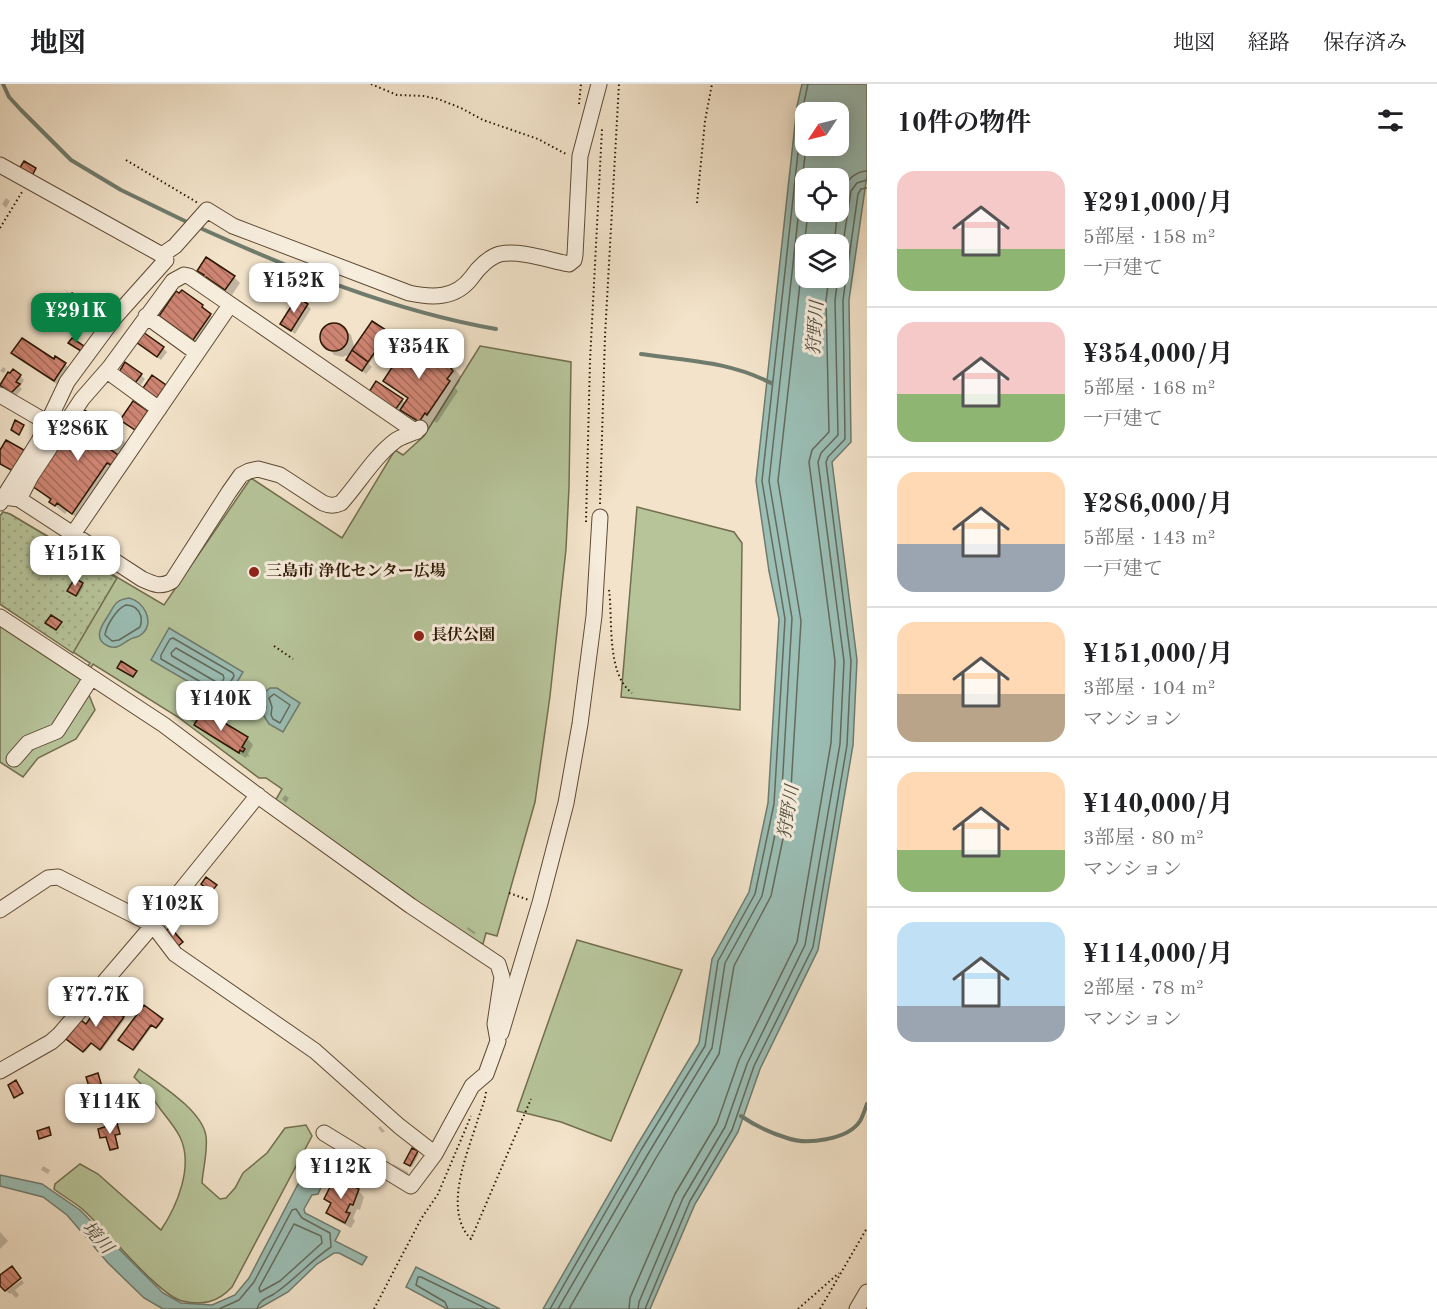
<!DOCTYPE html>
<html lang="ja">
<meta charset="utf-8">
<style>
:root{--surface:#fff;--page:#f2f2f2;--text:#202124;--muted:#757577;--line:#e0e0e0;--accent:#0b8043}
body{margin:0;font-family:"Old Standard TT","Noto Serif JP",serif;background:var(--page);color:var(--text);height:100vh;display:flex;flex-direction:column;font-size:22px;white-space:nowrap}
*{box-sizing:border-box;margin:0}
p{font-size:20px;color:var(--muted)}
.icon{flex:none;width:33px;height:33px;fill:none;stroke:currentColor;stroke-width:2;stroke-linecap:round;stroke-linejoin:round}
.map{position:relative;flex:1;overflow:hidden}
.sheet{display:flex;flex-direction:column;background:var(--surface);width:570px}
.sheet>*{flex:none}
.needle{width:39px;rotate:235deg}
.tools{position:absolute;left:795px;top:18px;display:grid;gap:12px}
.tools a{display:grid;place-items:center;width:54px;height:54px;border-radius:12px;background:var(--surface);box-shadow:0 3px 15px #0003;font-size:30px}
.price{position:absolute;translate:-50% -51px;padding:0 14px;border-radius:12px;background:#fff;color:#222;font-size:20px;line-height:39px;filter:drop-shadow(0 2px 3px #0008)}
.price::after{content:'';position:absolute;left:50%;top:36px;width:18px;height:14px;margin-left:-9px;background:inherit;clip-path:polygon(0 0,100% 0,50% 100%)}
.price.active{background:var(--accent);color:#fff}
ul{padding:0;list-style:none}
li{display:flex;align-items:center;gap:18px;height:150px;padding:0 30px}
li+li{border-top:2px solid var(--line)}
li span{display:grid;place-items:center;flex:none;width:168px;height:120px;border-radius:18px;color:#555}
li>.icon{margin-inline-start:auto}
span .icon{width:72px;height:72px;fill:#fffc;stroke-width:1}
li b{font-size:26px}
h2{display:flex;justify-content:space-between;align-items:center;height:72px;padding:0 30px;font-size:26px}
header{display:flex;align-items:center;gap:36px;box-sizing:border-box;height:84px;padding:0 30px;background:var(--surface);border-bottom:2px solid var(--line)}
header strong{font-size:28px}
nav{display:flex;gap:33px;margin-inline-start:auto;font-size:21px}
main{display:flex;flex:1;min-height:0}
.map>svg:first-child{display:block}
.grass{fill:#b7c49a;stroke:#726e4e;stroke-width:1.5}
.park{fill:url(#park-dots);stroke:#726e4e;stroke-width:1.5}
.water{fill:#9bbeb5;stroke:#6f7b6d;stroke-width:1.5;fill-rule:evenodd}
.shadow{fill:#0003}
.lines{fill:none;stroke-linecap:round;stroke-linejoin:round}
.shore{stroke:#646a5c;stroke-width:1.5}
.stream{stroke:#6f7b6d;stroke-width:4}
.building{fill:url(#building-back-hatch);stroke:#2c1702;stroke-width:1.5}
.minor-casing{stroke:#5e4a34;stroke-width:17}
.path{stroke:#2c1702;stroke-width:2;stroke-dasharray:1.5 3;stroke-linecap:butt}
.minor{stroke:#f7eddd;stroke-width:15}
.poi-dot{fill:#8f2418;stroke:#f7eddd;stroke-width:2}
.labels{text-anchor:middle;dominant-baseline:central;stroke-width:6;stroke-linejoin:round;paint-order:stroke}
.poi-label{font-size:16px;font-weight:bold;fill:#2c1702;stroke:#f7eddd;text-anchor:start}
.water-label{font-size:18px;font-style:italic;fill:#535141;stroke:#f7eddd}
</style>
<header>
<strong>地図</strong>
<nav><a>地図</a><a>経路</a><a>保存済み</a></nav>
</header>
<main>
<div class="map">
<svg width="867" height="1225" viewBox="0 0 867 1225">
<defs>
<pattern id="park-dots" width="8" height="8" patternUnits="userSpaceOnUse" patternTransform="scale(1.5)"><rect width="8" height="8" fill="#b7c49a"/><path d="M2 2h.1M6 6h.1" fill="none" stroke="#9ea883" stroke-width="1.8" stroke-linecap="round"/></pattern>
<pattern id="building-back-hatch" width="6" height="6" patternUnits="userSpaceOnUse" patternTransform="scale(1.5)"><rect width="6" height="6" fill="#ce8472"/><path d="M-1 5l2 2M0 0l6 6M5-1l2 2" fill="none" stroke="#a76b5b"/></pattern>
</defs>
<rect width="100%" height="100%" fill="#f2e3ca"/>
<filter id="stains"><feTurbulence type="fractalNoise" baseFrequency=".00333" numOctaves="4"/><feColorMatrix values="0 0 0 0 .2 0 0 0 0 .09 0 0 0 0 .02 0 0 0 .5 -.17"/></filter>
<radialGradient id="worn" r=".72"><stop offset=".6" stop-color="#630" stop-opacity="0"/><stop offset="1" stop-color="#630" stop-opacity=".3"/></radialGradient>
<path class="grass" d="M480,262L571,278L569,403L566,465L550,612L535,718L497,852L486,849L483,860L473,856L362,781L275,717L282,705L266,694H259L178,633L93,580L79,603L89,611L95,626L76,655L38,674L23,693L0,678V542L80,595L90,579L0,520V432L3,428L10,430L164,521L251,394L342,454L395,366L403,371L424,352Z
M637,423L734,448L742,459L740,626L621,613Z
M577,856L682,886L611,1057L561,1038L517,1027Z
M139,985C159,1000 202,1026 206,1052C208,1067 203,1084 202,1099L220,1115L226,1114L235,1104L243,1089L267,1069L285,1044L306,1041L312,1052L232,1203C218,1218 203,1222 182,1217C158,1211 104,1143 81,1124C72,1117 63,1112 54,1105L55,1100L80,1080L98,1090L161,1146C177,1122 194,1082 180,1053C175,1043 167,1034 161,1026C153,1014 145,1003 134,993Z"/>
<path class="park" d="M3,428L10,430L117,494L73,569L0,520V432Z"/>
<path class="water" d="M802,0H867V91L849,216L851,358L832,378L857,576L853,661L818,866L760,985L738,1048L695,1120L650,1225H543L636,1063L699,959L712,875L749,808L768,719L779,535L769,487L756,397L797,22ZM806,28H838V62H806ZM806,94H838V128H806ZM806,160H838V194H806Z
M129,514C144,517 155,538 142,550C138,554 133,553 129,556C122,560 117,566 108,562C94,556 100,544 106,535C114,524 113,516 129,514Z
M169,544L243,588L225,619L151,576Z
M270,604H277L300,619L283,648L269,640L264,632L266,623L262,614L265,608Z
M0,1091L42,1100L80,1126L163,1209L181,1219L212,1221L235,1211L249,1194L298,1100L310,1094L324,1097L318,1110L312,1111L304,1125L305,1129L340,1147L335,1157L367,1173L362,1181L339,1169H334L317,1180L288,1208L258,1225H163L144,1214L108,1179L67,1131L43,1113L0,1102Z
M416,1183L500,1225H447L406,1203Z"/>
<path class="shadow" d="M6,114L10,117L6,124L2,120Z
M199,186L234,193L240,199L232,211L213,198L211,199Z
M63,205L91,223L92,224L89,229L74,219L72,212Z
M180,212L202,222L216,237L200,261L161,232Z
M307,221L311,225L295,250L282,240Z
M332,240L344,244L351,251L355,265L388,249L389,251L369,280L372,283L366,290L352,280V270L342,273L334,271L322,256L324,244Z
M142,262L163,264L167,268L161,276Z
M13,269L65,280L71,287L61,303L20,276Z
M443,281L452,283L461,292L459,295L460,297L455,304L458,307L437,339L434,337L428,346L402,326L400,329L375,312L402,316L406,320L409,316L385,297Z
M3,283L6,285L4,289L0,287Z
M141,291L145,295L140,302L125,292Z
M20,292L24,296L20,303L22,305L16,312L2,302Z
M108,341L128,361L82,437L67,427L65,430L60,426L34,402Z
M76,496L84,502L78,512L71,508Z
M193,629L247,654L253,661L248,670L250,673L247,672L246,674L202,647L189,634Z
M285,711L289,714L286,719L282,715Z
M468,843L476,849L474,850L467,845Z
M102,919L125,935L102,966L93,959L85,968L68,955L86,942Z
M144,923L163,937L158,944L153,941L135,966L122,957Z
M98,991L103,1004L93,1007L91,1006Z
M117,1041L121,1051L116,1052L119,1065L112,1067L108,1054L101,1053Z
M380,1042L385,1047L382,1049L378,1044Z
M413,1066L419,1070L412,1083L407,1080Z
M393,1080L408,1088V1092L392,1082Z
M43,1082L50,1086L48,1090L41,1086Z
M358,1106L364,1113L360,1126L357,1125L353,1134L355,1137L351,1144L334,1135L328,1129L332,1121L326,1115L339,1107Z
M0,1148L8,1157L0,1165Z
M22,1196L24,1199L15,1206L19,1211L16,1214L11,1209L10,1210L6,1207Z"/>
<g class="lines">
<path class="shore" d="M834,160C838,136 835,89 867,87
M838,192L851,107L857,99L867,96
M126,521C138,521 144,532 140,543L119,556L112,557L105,551C106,542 117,524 126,521Z
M173,554L233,589L234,592L224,609H220L161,575V571L170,555Z
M176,564L223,591L224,594L222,598L218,599L172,572L171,569Z
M274,610L290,621L280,639L273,635L271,631L272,623L269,614Z
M294,1140L321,1152L322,1159L280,1197L260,1208L259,1204Z
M219,1225L239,1216L254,1198L292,1126L296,1125L302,1134L330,1149L331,1163C311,1176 295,1196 274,1210C267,1214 259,1216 257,1225
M448,1225L445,1218L416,1201L418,1193H421L487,1225
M550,1225L641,1066L705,962L718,877L755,810L774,720L785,535L762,397L803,23L808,0
M558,1225L648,1070L712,964L725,879L762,812L781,722L792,534L769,397L806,62
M569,1225L656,1074L719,970L734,882L771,812L790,721L801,537L778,397L808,128
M629,1225L630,1214L675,1110L717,1039L739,976L797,858L831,659L835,577L809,378L812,366L829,348L826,216L829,194
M638,1225L639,1218L683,1114L725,1043L747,980L805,861L840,660L844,577L818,378L821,369L838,351L835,216L838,194
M645,1225L690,1117L732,1046L754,982L813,863L847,661L851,577L826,378L828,373L845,355L843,216L858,110L861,105L867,104"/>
<path class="stream" d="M3,0L9,13L21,26L71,76L121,106L191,140
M198,143C293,186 393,227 496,245
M641,270C688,277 728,277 771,299
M741,1032C754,1041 771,1049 787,1054C806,1061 848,1056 860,1037C863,1032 865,1025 867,1020"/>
</g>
<path class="building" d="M24,77L36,84L32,92L19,85Z
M206,173L235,192L225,206L206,193L205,195L202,193L204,191L197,187Z
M182,206L203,221L202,223L211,230L193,256L159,232L176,207L179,209Z
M72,209L92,222L87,229L71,218L69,215Z
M297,213L308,220L291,247L280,240Z
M372,237L389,248L368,278L352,266Z
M320 253a14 14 0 1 1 28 0a14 14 0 1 1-28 0Z
M143,248L164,263L157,273L136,258Z
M22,254L54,275L55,272L66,279L54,297L11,269Z
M72,254L84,262L81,267L68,259Z
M410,256L443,278L444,276L453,282L451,285L453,287L447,295L450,297L427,331L425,329L419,338L400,326L408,314L383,297Z
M352,266L368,278L362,287L346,276Z
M125,278L142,290L135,299L119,288Z
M13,285L21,291L16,298L20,300L11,309L0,301L8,288L10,289Z
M152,291L166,301L157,314L143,304Z
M376,297L403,315L395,326L369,308Z
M133,317L148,327L135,346L120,336Z
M84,326L109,340L107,342L120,351L110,365L118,371L111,381L107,379L72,430L57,419L55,422L49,418L51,415L32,402Z
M15,336L24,341L19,351L11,346Z
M6,356L24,366L13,387L0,380V366Z
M75,494L83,499L76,512L67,507Z
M51,531L62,538L56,546L45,539Z
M121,577L137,587L133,593L117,584Z
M203,626L248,653L242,663L245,665L243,668L240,666L239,669L194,641Z
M206,793L217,801L211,808L201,800Z
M170,843L183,858L177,863L164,849Z
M102,917L124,933L100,966L91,959L83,968L66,955L81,936L86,940Z
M144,921L163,935L156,944L151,941L133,966L118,956Z
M98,989L102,1003L90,1006L86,993Z
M16,996L23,1009L14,1014L8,1001Z
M117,1039L120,1050L115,1051L118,1064L110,1066L106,1053L100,1054L98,1045Z
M49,1043L51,1051L39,1055L37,1047Z
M412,1064L418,1067L410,1082L404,1079Z
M342,1096L359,1105L353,1121L350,1120L346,1128L350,1129L345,1139L326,1129L331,1119L324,1115L331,1101L338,1105Z
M12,1182L21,1194L5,1207L0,1202V1191Z"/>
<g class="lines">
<g class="minor-casing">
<path id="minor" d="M0,81L162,171L166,176L115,233L67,298L39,357L0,419
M162,171L175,162L207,126L233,142L409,209C432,214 456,215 472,193C478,184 489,173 500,170C521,166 548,176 569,180L574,176L575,171L580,72L599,0
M146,232L197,269
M107,287L159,325
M0,311L48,339
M4,413L19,415L142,495C153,500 161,504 172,497L229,408L241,391L249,387L258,385L280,391L323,419C330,422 334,422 341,419C359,399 373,374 395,357C403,351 413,351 420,344
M19,415L31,392L82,315L110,283L173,197L184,191L189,192L416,348
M73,450L230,221
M0,533L164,641L265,717L411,822L498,880L502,893L495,940L498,957L486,990L472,1002L435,1070L411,1102L324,1049
M14,675L28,659L57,647L91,594
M0,826L48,794L58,793L153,841L175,870L315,967L399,1042L435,1070
M501,949L540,819L566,719L580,640L594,532L600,433
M0,987L51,958L59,951L153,841L258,711
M857,1225L867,1208"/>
</g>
<path class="path" d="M371,0L397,11L424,12L438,15L461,24L483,36L538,55L566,70
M579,20L581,0
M126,76L198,119
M697,119L705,37L712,0
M0,144L22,108
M600,420L605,252L619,0
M586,438L590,277L602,45
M609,506C613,535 606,590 632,609
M274,562L293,575
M509,809L529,816
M486,1008C485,1017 481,1026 478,1035C468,1068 442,1126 471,1155L531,1015
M374,1225L421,1135L438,1110L471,1032
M798,1225L839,1189
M820,1225L867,1144"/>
<use href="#minor" class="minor"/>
</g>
<g class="poi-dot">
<circle cx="254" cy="488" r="6"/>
<circle cx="419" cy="552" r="6"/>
</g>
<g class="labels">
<g class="poi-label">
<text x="266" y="488">三島市 浄化センター広場</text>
<text x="431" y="552">長伏公園</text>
</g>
<g class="water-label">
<text transform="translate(816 244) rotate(-86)">狩野川</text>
<text transform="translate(789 728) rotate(-81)">狩野川</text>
<text transform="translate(97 1154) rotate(48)">境川</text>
</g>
</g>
<rect width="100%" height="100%" filter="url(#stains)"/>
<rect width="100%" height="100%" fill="url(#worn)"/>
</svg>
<div class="tools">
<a><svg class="needle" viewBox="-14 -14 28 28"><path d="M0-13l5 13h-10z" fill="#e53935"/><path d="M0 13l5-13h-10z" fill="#757577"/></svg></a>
<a><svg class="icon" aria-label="locate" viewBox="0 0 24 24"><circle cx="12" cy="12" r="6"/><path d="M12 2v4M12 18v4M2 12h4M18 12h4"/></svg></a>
<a><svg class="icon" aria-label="layers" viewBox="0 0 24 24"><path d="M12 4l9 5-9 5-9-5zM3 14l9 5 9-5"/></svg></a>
</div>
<b class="price" style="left:294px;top:230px">¥152K</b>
<b class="price active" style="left:76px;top:260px">¥291K</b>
<b class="price" style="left:419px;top:296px">¥354K</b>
<b class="price" style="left:78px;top:378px">¥286K</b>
<b class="price" style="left:75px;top:503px">¥151K</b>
<b class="price" style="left:221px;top:648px">¥140K</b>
<b class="price" style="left:173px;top:853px">¥102K</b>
<b class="price" style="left:96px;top:944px">¥77.7K</b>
<b class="price" style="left:110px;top:1051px">¥114K</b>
<b class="price" style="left:341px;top:1116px">¥112K</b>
</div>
<section class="sheet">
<h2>10件の物件<svg class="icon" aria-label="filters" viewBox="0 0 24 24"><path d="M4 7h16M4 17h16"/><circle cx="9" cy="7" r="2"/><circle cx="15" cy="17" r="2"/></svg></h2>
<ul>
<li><span style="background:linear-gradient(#f6c9c9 65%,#8fb573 0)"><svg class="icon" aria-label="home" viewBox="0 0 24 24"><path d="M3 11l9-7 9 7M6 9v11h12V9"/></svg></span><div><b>¥291,000/月</b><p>5部屋 · 158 m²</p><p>一戸建て</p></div></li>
<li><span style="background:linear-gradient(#f6c9c9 60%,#8fb573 0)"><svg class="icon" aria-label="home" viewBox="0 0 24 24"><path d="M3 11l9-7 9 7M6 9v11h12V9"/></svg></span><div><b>¥354,000/月</b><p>5部屋 · 168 m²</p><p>一戸建て</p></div></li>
<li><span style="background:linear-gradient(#ffd9b3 60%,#9aa5b1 0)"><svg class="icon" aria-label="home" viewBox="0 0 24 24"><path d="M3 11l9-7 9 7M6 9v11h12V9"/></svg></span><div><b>¥286,000/月</b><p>5部屋 · 143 m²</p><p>一戸建て</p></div></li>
<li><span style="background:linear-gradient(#ffd9b3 60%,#b9a48a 0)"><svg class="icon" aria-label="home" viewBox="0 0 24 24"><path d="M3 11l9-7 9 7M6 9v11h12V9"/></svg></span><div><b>¥151,000/月</b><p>3部屋 · 104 m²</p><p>マンション</p></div></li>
<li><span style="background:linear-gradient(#ffd9b3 65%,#8fb573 0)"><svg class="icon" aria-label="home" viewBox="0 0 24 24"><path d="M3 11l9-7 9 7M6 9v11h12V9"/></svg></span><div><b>¥140,000/月</b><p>3部屋 · 80 m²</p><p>マンション</p></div></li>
<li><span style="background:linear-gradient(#bfe0f5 70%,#9aa5b1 0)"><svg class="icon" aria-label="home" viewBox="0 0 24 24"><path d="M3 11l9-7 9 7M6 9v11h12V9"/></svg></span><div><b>¥114,000/月</b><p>2部屋 · 78 m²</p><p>マンション</p></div></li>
</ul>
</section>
</main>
